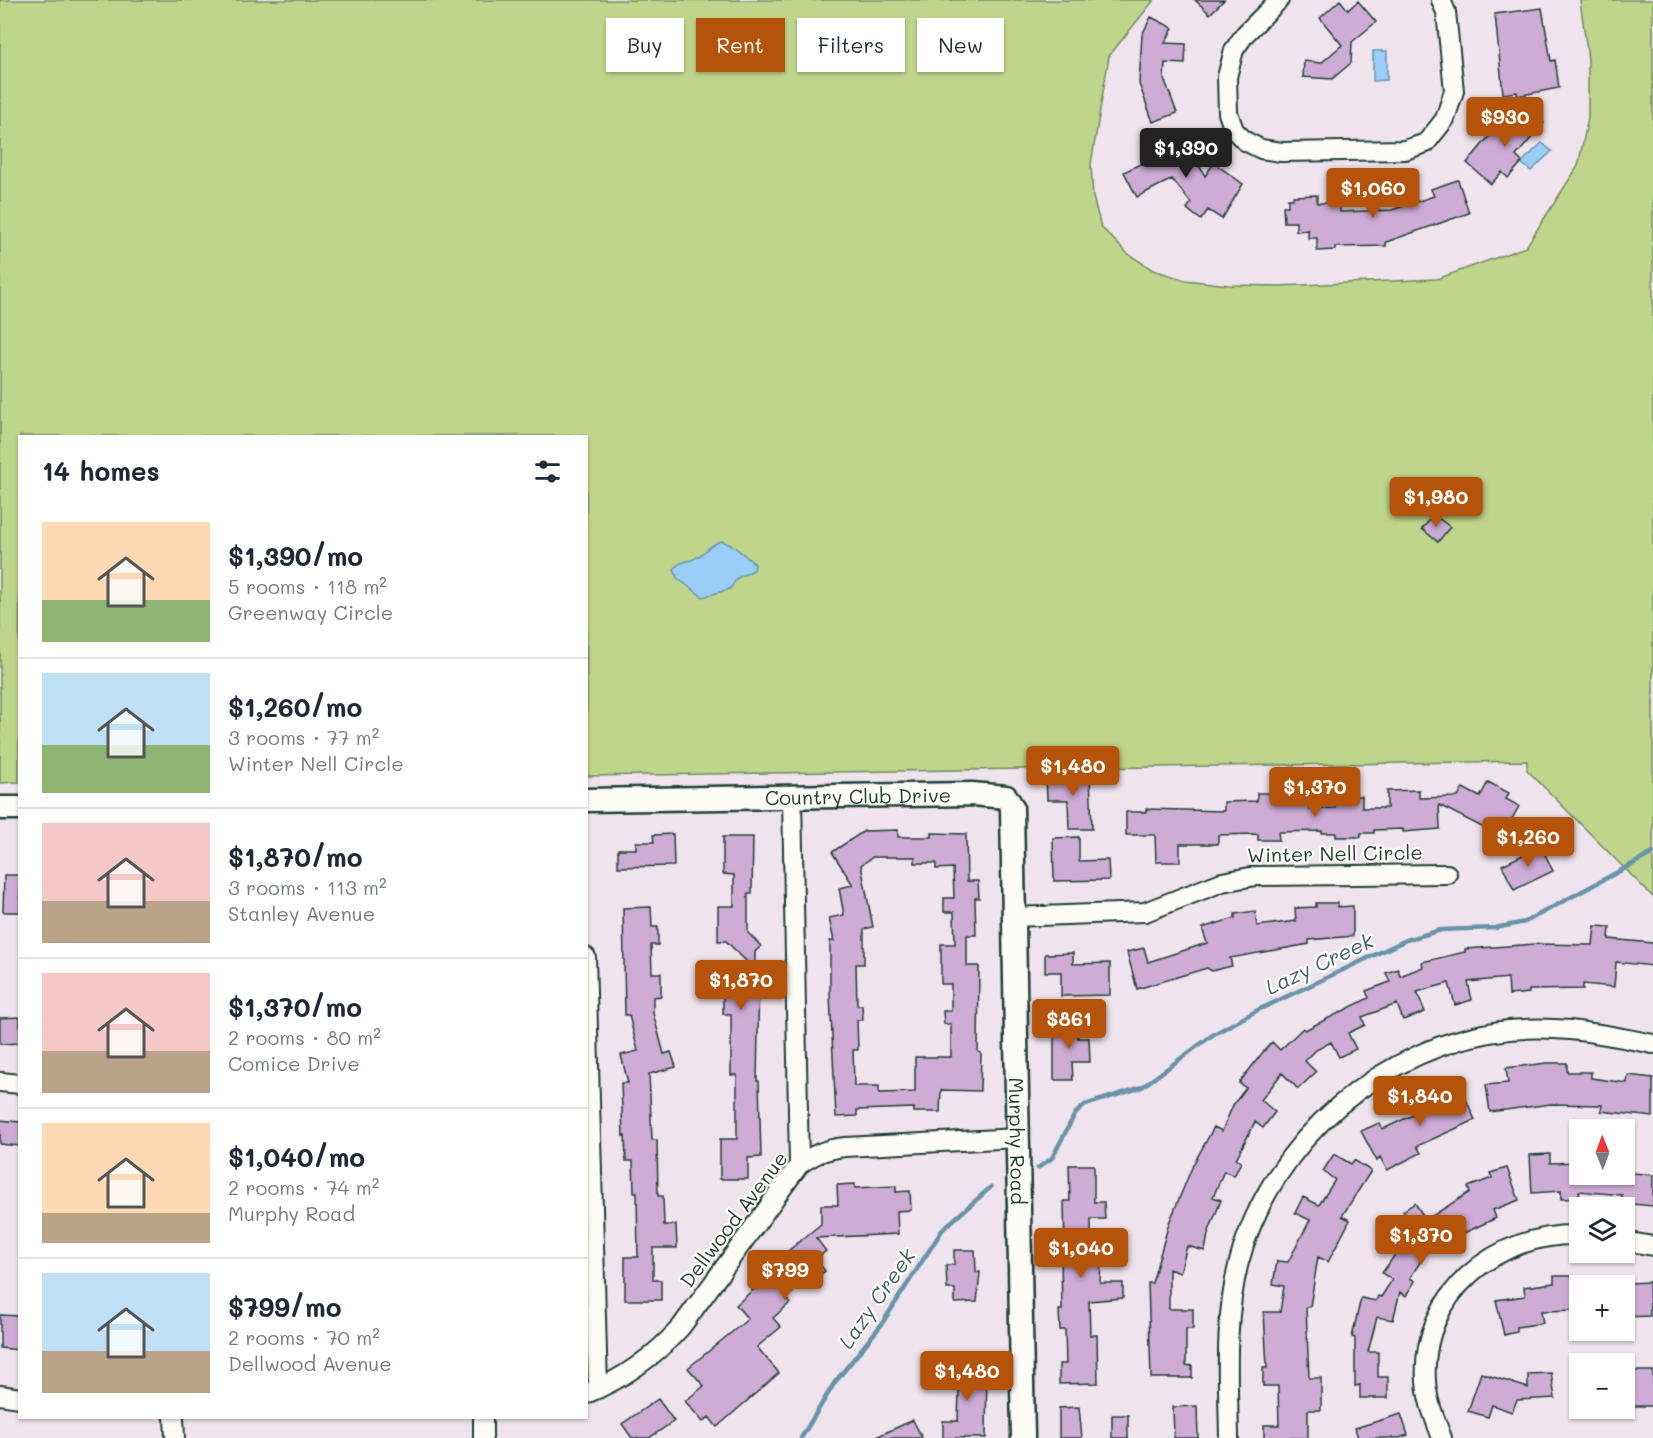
<!DOCTYPE html>
<meta charset="utf-8">
<style>
:root{--surface:#fff;--page:#f6f6f7;--text:#1f2937;--muted:#747a83;--line:#e0e1e3;--accent:#b45309}
body{margin:0;font-family:Mali,sans-serif;background:var(--page);color:var(--text);height:100vh;display:flex;flex-direction:column;font-size:22px;white-space:nowrap}
*{box-sizing:border-box;margin:0}
p{font-size:20px;color:var(--muted)}
.icon{flex:none;width:33px;height:33px;fill:none;stroke:currentColor;stroke-width:2;stroke-linecap:round;stroke-linejoin:round}
.map{position:relative;flex:1;overflow:hidden}
.drawer{position:absolute;left:18px;top:435px;width:570px;height:984px;display:flex;flex-direction:column;background:var(--surface);border-radius:0px;box-shadow:0 2px 4px #0004}
.drawer>*{flex:none}
.top-card{position:absolute;left:606px;top:18px;width:570px;height:54px;display:flex;gap:12px}
.needle{width:39px;rotate:359deg}
.buttons{position:absolute;left:1569px;top:1119px;display:grid;gap:12px}
.buttons a{display:grid;place-items:center;width:66px;height:66px;border-radius:0px;background:var(--surface);box-shadow:0 2px 4px #0004;font-size:30px}
.price{position:absolute;translate:-50% -51px;padding:0 14px;border-radius:6px;background:var(--accent);color:#fff;font-size:20px;line-height:39px;filter:drop-shadow(0 2px 3px #0008)}
.price::after{content:'';position:absolute;left:50%;top:36px;width:18px;height:14px;margin-left:-9px;background:inherit;clip-path:polygon(0 0,100% 0,50% 100%)}
.price.active{background:#222;color:#fff}
ul{padding:0;list-style:none}
li{display:flex;align-items:center;gap:18px;height:150px;padding:0 24px}
li+li{border-top:2px solid var(--line)}
li span{display:grid;place-items:center;flex:none;width:168px;height:120px;border-radius:0px;color:#555}
li>.icon{margin-inline-start:auto}
span .icon{width:72px;height:72px;fill:#fffc;stroke-width:1}
li b{font-size:26px}
h2{display:flex;justify-content:space-between;align-items:center;height:72px;padding:0 24px;font-size:26px}
.pill{padding:0 21px;border-radius:0px;background:var(--surface);box-shadow:0 2px 4px #0004;font-size:21px;line-height:54px}
.pill.active{background:var(--accent);color:#fff}
.map>svg:first-child{display:block}
.green{fill:#bfd58b;stroke:#6f8960;stroke-width:1.5}
.water{fill:#9acdf7;stroke:#6993a9;stroke-width:1.5}
.lines{fill:none;stroke-linecap:round;stroke-linejoin:round}
.stream{stroke:#6993a9;stroke-width:4.5}
.building{fill:#ceacd6;stroke:#1f3d34;stroke-width:1.5;fill-rule:evenodd}
.minor-casing{stroke:#1f3d34;stroke-width:22}
.tertiary-casing{stroke:#1f3d34;stroke-width:27}
.minor{stroke:#fdfcf7;stroke-width:18}
.tertiary{stroke:#fdfcf7;stroke-width:22}
.labels{text-anchor:middle;dominant-baseline:central;stroke-width:4.5;stroke-linejoin:round;paint-order:stroke}
.street-label{font-size:20px;fill:#1f3d34;stroke:#fdfcf7}
.water-label{font-size:21px;font-style:italic;fill:#3e6165;stroke:#fdfcf7}
</style>
<div class="map">
<svg width="1653" height="1438" viewBox="0 0 1653 1438">
<rect width="100%" height="100%" fill="#efe4ed"/>
<filter id="ink" filterUnits="userSpaceOnUse"><feTurbulence type="fractalNoise" baseFrequency=".0167" numOctaves="2"/><feDisplacementMap in="SourceGraphic" scale="12" xChannelSelector="R" yChannelSelector="G"/><feConvolveMatrix kernelMatrix="1 2 1 2 8 2 1 2 1" color-interpolation-filters="sRGB"/></filter>
<g filter="url(#ink)">
<path class="green" d="M0,0H1154L1109,56L1091,164L1093,197L1101,227L1128,254L1153,270L1185,280L1228,285L1279,286L1437,279L1526,247L1578,166L1588,118V59L1580,0H1653V897L1527,770V761L587,776L586,436H20L19,782L0,783Z"/>
<path class="water" d="M1373,51H1387V80L1373,81Z
M1542,143L1552,151L1531,171L1521,163Z
M722,541L733,546L755,564L754,570L737,578L730,589L703,597L677,578L674,569C680,561 683,563 691,560C703,557 709,543 722,541Z"/>
<g class="lines">
<path class="stream" d="M1038,1168L1052,1158L1075,1114L1085,1105L1142,1087L1214,1034L1256,1011L1406,940L1441,930L1495,928L1525,922L1653,853
M801,1438L835,1382L881,1325L943,1229L991,1187"/>
</g>
<path class="building" d="M1195,0H1224L1210,14Z
M1340,0L1348,10L1358,1L1376,22L1352,42L1351,63L1332,79L1303,77L1304,61L1321,63L1342,45L1320,18Z
M1542,8L1551,61L1555,60L1559,88L1517,96V92L1503,94L1495,14Z
M1151,17L1173,28L1165,43L1186,44L1185,64L1165,63L1164,78L1177,113L1153,122L1139,84L1142,35Z
M1527,108L1544,123L1516,156L1522,162L1508,178L1502,172L1491,184L1467,163L1496,128L1500,133L1507,125L1510,128Z
M1182,135L1205,176L1214,163L1243,184L1222,219L1208,210L1201,220L1187,209L1191,203L1172,179L1137,197L1124,172L1160,154L1157,149Z
M1458,180L1469,213L1386,242V246L1335,247V250L1317,251V238H1308V230L1296,231V222H1284L1283,206H1288V199H1293V196L1317,195V203H1340V212L1392,210L1434,196L1431,189Z
M1434,515L1450,527L1438,542L1422,529Z
M1090,774L1092,829H1069L1068,800H1047L1046,775Z
M1488,782L1509,793L1506,799L1519,806L1505,832L1489,824L1486,829L1439,805L1440,829L1403,832V829L1374,830V833H1361V837H1336V833H1322V831L1278,832L1279,840H1258V834L1218,835V844H1180V862H1156L1155,835H1126V812H1146V809L1224,811V802L1257,801V793H1271V798L1309,797L1310,809L1335,808V796H1362V808H1387V791L1419,790V798L1458,797L1463,788L1480,797Z
M898,830V837H932V833L966,834L967,881H978L979,898H975L976,935H967V966H979L978,1052L981,1053L980,1091L941,1090L940,1112H914V1108L857,1110V1116L836,1117L830,995V941H834L829,918L844,915L839,888L853,885L832,852L864,831ZM873,857H915V863H936V869L953,868L954,898H944V912H954L955,944H941V984H951V1011H943L944,1024H951V1057H915V1092L879,1093V1086H854L853,1050H858L857,1020H863L862,1005H857L856,964H864V929L873,927L861,865Z
M673,834L674,866L618,867V849H636V842H654L653,835Z
M723,837H753L752,893H748V933L761,946L755,952V979H759L757,1081H759L761,1157L748,1158V1179H720V1139H737V1075H731V1014H723V982L729,981V965H750L726,941H718V906H734V875L723,874Z
M1079,837V861L1108,860L1109,880L1054,881L1053,838Z
M1541,846L1553,871L1514,890L1502,865Z
M4,875H20V912H3Z
M1316,903H1338V907L1353,906V936L1309,940V944L1230,958L1232,966L1212,971L1207,968L1137,989L1127,952L1144,948L1148,962L1207,943L1202,928L1235,918V914L1255,911L1257,926L1296,921L1295,908L1316,907Z
M651,907L652,927H658V945H651L652,973H661V996L653,997V1013L664,1054L671,1052L676,1067L649,1074L652,1140H657L658,1196H663L664,1225H676L677,1248H653V1280H661V1300H625V1257H638L637,1192H634L633,1161H626L625,1135L623,1136L621,1083H628L621,1055L638,1051L629,1015H625L623,908Z
M1595,926L1610,927L1609,939L1653,943V966L1616,962L1614,987L1583,984V989L1529,990V993L1509,995L1508,978L1468,982L1472,1000L1455,1005L1449,983L1417,992L1425,1012L1403,1020L1397,1004L1362,1017L1365,1025L1348,1033L1356,1049L1339,1057L1331,1042L1316,1050L1305,1061L1316,1072L1298,1089L1282,1073L1261,1100L1275,1112L1263,1128L1255,1122L1236,1159L1241,1162L1234,1176L1224,1171L1213,1197L1221,1200L1208,1234L1205,1251L1187,1246L1180,1273L1169,1269V1309H1193V1329H1186V1365L1192,1366V1378H1151L1148,1283H1152L1169,1223L1193,1165L1214,1127L1222,1131L1233,1105L1246,1088L1239,1083L1263,1052L1272,1042L1280,1050L1303,1028L1305,1030L1369,998L1366,991L1390,982L1386,973L1398,969L1400,976L1423,967L1422,962L1465,952V949L1536,944L1593,945Z
M1073,953V964L1110,963V995L1061,996V972H1045V954Z
M20,1017V1043L0,1044V1018Z
M1054,1022H1078V1038H1089L1090,1062H1072L1073,1080H1054Z
M1547,1063H1567V1072H1591V1078L1627,1083L1628,1075L1653,1078V1117L1601,1111L1602,1105L1551,1104L1490,1112L1486,1085L1508,1083L1506,1068Z
M1457,1078L1475,1120L1417,1146L1421,1153L1387,1170L1380,1157L1377,1161L1361,1131L1379,1123L1383,1129L1445,1100L1438,1086Z
M0,1120L20,1122V1146L0,1144Z
M1334,1154L1351,1164L1354,1160L1371,1171L1342,1216L1350,1220L1328,1262L1318,1257L1310,1307H1306L1309,1378H1321V1410H1308V1438H1264V1425H1279L1278,1386H1263V1368H1267L1264,1312H1280L1284,1286L1273,1284L1277,1261L1288,1262L1310,1220L1295,1213L1303,1197L1319,1205L1335,1180L1323,1171Z
M1550,1154V1163L1578,1162L1579,1174H1624V1172L1653,1175V1206L1622,1203V1195L1579,1191L1580,1198L1561,1199V1191L1532,1193L1530,1155Z
M1069,1165H1094V1202H1104L1105,1219H1091V1257H1101L1100,1283H1123V1298L1089,1301L1090,1335H1097L1098,1383L1059,1384V1364H1066L1065,1330H1060L1059,1310H1062L1061,1257H1065L1064,1201H1070Z
M1507,1168L1519,1200L1493,1210L1496,1218L1462,1234L1458,1228L1431,1245L1410,1278L1415,1281L1406,1296L1400,1292L1393,1320L1377,1317L1368,1352H1378V1377H1388V1398H1360V1385L1355,1386V1338L1352,1337L1361,1298L1376,1301L1378,1296L1381,1297L1392,1280L1382,1273L1414,1228L1403,1211L1415,1203L1426,1220L1470,1192L1468,1187L1492,1178L1490,1173Z
M855,1184V1188L896,1186V1192L910,1191L911,1210L897,1211L898,1234L816,1238L826,1251L816,1259L825,1271L807,1285L804,1282L786,1298L790,1303L773,1318L781,1327L757,1347L779,1373L717,1427L709,1417L703,1422L685,1401L704,1386L688,1368L748,1319L736,1305L787,1260L783,1255L821,1224V1205H838L837,1185Z
M954,1250H975L976,1272H980L977,1302L955,1303V1289H947L946,1265H954Z
M1554,1276H1573V1284H1580V1310L1541,1311L1543,1323L1517,1327V1332L1504,1335L1496,1300L1525,1296L1524,1287L1554,1283Z
M1649,1282L1650,1316L1624,1317V1292H1630V1283Z
M0,1315L20,1316V1350L0,1348Z
M943,1367H987L986,1438H943V1421H958L959,1390H943Z
M1624,1371H1653V1406H1624Z
M1481,1373L1528,1388V1374L1551,1373L1555,1398L1517,1400L1512,1412L1492,1405L1488,1417L1468,1411Z
M658,1399L674,1421L649,1438H632L622,1424Z
M1197,1406L1198,1438H1174L1173,1407Z
M1079,1407L1082,1438H1059V1408Z
M1401,1414L1408,1435L1399,1438H1358L1355,1428Z
M1112,1415H1128V1438H1112Z
M913,1420L922,1438H874Z"/>
<g class="lines">
<g class="minor-casing">
<path id="minor" d="M1279,0L1245,34L1234,50L1227,77L1228,113L1234,130L1245,141L1261,149L1282,152L1405,150L1426,143L1445,119L1454,91L1446,12L1441,0
M792,797L799,1165
M1014,917L1145,912L1222,882L1256,876L1447,874
M586,957L598,1389
M0,1082L20,1084
M1624,1241L1653,1246
M586,1394C623,1379 655,1356 681,1327L799,1165C814,1154 826,1149 845,1147L1018,1138
M0,1395L20,1398
M174,1418L175,1438
M483,1418V1438
M1229,1438C1228,1379 1224,1319 1239,1262C1271,1140 1384,1044 1509,1030C1558,1025 1605,1034 1653,1044
M1442,1438C1435,1419 1427,1401 1426,1381C1420,1294 1497,1232 1580,1235"/>
</g>
<g class="tertiary-casing">
<g id="tertiary">
<path id="s1" d="M586,800L972,794L1006,797L1012,807L1023,1438"/>
<path d="M0,808H20"/>
</g>
</g>
<use href="#minor" class="minor"/>
<use href="#tertiary" class="tertiary"/>
</g>
</g>
<g class="labels">
<g class="street-label">
<text stroke="none"><textPath href="#s1" startOffset="272">Country Club Drive</textPath></text>
<text transform="translate(1335 853) rotate(-1)">Winter Nell Circle</text>
<text stroke="none"><textPath href="#s1" startOffset="766">Murphy Road</textPath></text>
<text transform="translate(733 1219) rotate(-53)">Dellwood Avenue</text>
</g>
<g class="water-label">
<text transform="translate(1319 963) rotate(-25)">Lazy Creek</text>
<text transform="translate(876 1298) rotate(-55)">Lazy Creek</text>
</g>
</g>
</svg>
<div class="buttons">
<a><svg class="needle" viewBox="-14 -14 28 28"><path d="M0-13l5 13h-10z" fill="#e53935"/><path d="M0 13l5-13h-10z" fill="#747a83"/></svg></a>
<a><svg class="icon" aria-label="layers" viewBox="0 0 24 24"><path d="M12 4l9 5-9 5-9-5zM3 14l9 5 9-5"/></svg></a>
<a>+</a>
<a>−</a>
</div>
<b class="price" style="left:1505px;top:148px">$930</b>
<b class="price active" style="left:1186px;top:179px">$1,390</b>
<b class="price" style="left:1373px;top:219px">$1,060</b>
<b class="price" style="left:1436px;top:528px">$1,980</b>
<b class="price" style="left:1073px;top:797px">$1,480</b>
<b class="price" style="left:1315px;top:818px">$1,370</b>
<b class="price" style="left:1528px;top:868px">$1,260</b>
<b class="price" style="left:741px;top:1011px">$1,870</b>
<b class="price" style="left:1069px;top:1050px">$861</b>
<b class="price" style="left:1420px;top:1127px">$1,840</b>
<b class="price" style="left:1421px;top:1266px">$1,370</b>
<b class="price" style="left:1081px;top:1279px">$1,040</b>
<b class="price" style="left:785px;top:1301px">$799</b>
<b class="price" style="left:967px;top:1402px">$1,480</b>
<div class="top-card">
<a class="pill">Buy</a>
<a class="pill active">Rent</a>
<a class="pill">Filters</a>
<a class="pill">New</a>
</div>
<section class="drawer">
<h2>14 homes<svg class="icon" aria-label="filters" viewBox="0 0 24 24"><path d="M4 7h16M4 17h16"/><circle cx="9" cy="7" r="2"/><circle cx="15" cy="17" r="2"/></svg></h2>
<ul>
<li><span style="background:linear-gradient(#ffd9b3 65%,#8fb573 0)"><svg class="icon" aria-label="home" viewBox="0 0 24 24"><path d="M3 11l9-7 9 7M6 9v11h12V9"/></svg></span><div><b>$1,390/mo</b><p>5 rooms · 118 m²</p><p>Greenway Circle</p></div></li>
<li><span style="background:linear-gradient(#bfe0f5 60%,#8fb573 0)"><svg class="icon" aria-label="home" viewBox="0 0 24 24"><path d="M3 11l9-7 9 7M6 9v11h12V9"/></svg></span><div><b>$1,260/mo</b><p>3 rooms · 77 m²</p><p>Winter Nell Circle</p></div></li>
<li><span style="background:linear-gradient(#f6c9c9 65%,#b9a48a 0)"><svg class="icon" aria-label="home" viewBox="0 0 24 24"><path d="M3 11l9-7 9 7M6 9v11h12V9"/></svg></span><div><b>$1,870/mo</b><p>3 rooms · 113 m²</p><p>Stanley Avenue</p></div></li>
<li><span style="background:linear-gradient(#f6c9c9 65%,#b9a48a 0)"><svg class="icon" aria-label="home" viewBox="0 0 24 24"><path d="M3 11l9-7 9 7M6 9v11h12V9"/></svg></span><div><b>$1,370/mo</b><p>2 rooms · 80 m²</p><p>Comice Drive</p></div></li>
<li><span style="background:linear-gradient(#ffd9b3 75%,#b9a48a 0)"><svg class="icon" aria-label="home" viewBox="0 0 24 24"><path d="M3 11l9-7 9 7M6 9v11h12V9"/></svg></span><div><b>$1,040/mo</b><p>2 rooms · 74 m²</p><p>Murphy Road</p></div></li>
<li><span style="background:linear-gradient(#bfe0f5 65%,#b9a48a 0)"><svg class="icon" aria-label="home" viewBox="0 0 24 24"><path d="M3 11l9-7 9 7M6 9v11h12V9"/></svg></span><div><b>$799/mo</b><p>2 rooms · 70 m²</p><p>Dellwood Avenue</p></div></li>
</ul>
</section>
</div>
